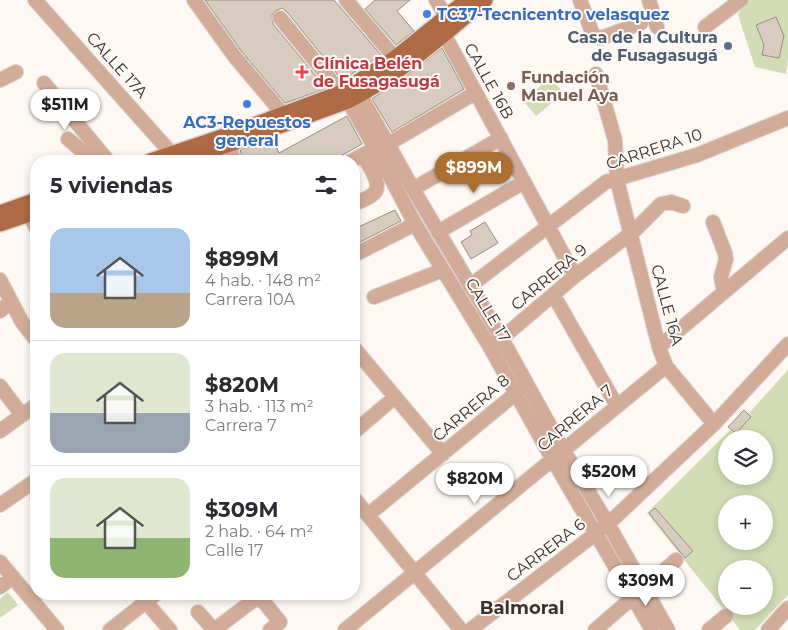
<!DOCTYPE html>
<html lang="es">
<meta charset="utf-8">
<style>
:root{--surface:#fff;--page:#f2f2f3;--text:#2b2b33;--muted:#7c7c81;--line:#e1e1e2;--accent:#ab6f31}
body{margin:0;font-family:Montserrat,sans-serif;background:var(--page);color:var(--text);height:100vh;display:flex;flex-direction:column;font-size:19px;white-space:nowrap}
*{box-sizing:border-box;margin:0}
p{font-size:16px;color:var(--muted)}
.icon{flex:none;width:28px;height:28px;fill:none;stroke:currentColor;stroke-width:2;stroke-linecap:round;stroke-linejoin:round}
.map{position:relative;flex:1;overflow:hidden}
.drawer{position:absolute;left:30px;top:155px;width:330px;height:445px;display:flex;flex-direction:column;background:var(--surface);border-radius:20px;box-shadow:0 2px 8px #0003}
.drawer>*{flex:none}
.fabs{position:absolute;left:718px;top:430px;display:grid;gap:10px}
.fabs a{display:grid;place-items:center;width:55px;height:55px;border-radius:50%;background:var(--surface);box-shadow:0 2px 8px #0003;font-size:25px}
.price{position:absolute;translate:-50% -42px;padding:0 11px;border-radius:18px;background:#fff;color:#222;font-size:16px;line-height:32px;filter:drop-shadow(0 1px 2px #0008)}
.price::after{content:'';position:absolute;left:50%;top:30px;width:15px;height:11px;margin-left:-8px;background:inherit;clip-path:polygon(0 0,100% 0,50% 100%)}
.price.current{background:var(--accent);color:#fff}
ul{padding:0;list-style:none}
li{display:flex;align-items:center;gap:15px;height:125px;padding:0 20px}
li+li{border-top:1px solid var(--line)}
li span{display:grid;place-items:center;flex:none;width:140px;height:100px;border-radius:15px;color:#555}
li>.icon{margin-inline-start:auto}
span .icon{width:60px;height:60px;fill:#fffc;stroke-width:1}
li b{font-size:21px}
h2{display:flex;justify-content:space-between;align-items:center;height:60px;padding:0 20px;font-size:21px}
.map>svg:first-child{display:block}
.green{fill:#d2ddb6;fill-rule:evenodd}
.building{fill:#d8ccc0;stroke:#998d82}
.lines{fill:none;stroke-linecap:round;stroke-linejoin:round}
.minor-casing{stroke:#dad5d0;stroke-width:16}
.major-casing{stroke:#dad5d0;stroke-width:18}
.minor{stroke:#d3ac99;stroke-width:14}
.major{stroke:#ae6945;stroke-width:15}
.shop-dot{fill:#3f7fe0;stroke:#fdf8f3;stroke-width:2}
.service-dot{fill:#5c6f8a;stroke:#fdf8f3;stroke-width:2}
.health-dot{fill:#e0444e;stroke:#fdf8f3;stroke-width:2}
.education-dot{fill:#8d6e63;stroke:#fdf8f3;stroke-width:2}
.labels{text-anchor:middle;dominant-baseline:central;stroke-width:4;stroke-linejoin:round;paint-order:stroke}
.shop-label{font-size:16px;font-weight:bold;fill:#366cbe;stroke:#fdf8f3;text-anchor:start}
.service-label{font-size:16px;font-weight:bold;fill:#4e5e75;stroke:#fdf8f3;text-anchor:end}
.health-label{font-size:16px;font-weight:bold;fill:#be3a42;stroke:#fdf8f3;text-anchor:start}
.street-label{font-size:16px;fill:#39332f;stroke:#fdf8f3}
.education-label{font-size:16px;font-weight:bold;fill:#785e54;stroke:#fdf8f3;text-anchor:start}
.neighbourhood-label{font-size:18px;font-weight:bold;fill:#39332f;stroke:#fdf8f3}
</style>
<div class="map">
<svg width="788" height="630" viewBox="0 0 788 630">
<rect width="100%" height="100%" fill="#fdf8f3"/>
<path class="green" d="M747,0H788V59L786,74L755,67L738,15Z
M550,78L564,93L536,116L523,101Z
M788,370V595L755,630H740L647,513L731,429L728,427L744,410L748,414ZM726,439H764V476H726ZM726,504H764V541H726ZM726,569H764V606H726Z
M8,592L18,605L0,618V599Z"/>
<path class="building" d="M205,0H334L381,55L342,80L287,12L282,8L275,11L272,15L273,24L325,87V89L285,103L242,52Z
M375,0H410L397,11L414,31L396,45L365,9Z
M776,17L784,36L779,58L762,55L764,45L756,25Z
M442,48L464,89L392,132L372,99L407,75Z
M347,116L362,144L332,161H243L240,150L273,138L279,153Z
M395,210L401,221L354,245V229Z
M485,222L498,243L471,259L461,242L472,235L470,231Z
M744,410L751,417L736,433L728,427Z
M655,508L693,551L685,558L649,513Z"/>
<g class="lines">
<g class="minor-casing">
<path id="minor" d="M35,0L172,154
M194,0L235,57L283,114
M346,0L395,58
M436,0L446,17
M580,0L593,35L601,38L641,23
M649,0L657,27
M280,18L348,101L375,148L415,224L490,347L553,460L652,630
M705,27L741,0
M444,34L575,276
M596,74L615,140L617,180L659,347L666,366L714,424
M0,80L16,72
M44,83L108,161
M352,87L360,95L388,144L413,189L502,339L564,451L608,524L668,630
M68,139L89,157L97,161
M388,144L475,93
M229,145L234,161
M351,161L370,151
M413,189L501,138
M354,204C360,201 367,199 372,195C385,187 368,164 363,155
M29,214L36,228
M713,222L725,253L726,259L721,277L724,292
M438,232L524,182
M354,255L415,224
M0,280L22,322L36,340
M470,286L606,182L697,155L788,118
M554,296L617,406
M374,297L443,270
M0,311L11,301
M495,344L575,276L634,231L661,204L671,202L683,206
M659,347L788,238
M354,348L443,454
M0,386L22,415
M0,431L36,405
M354,432L395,397
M354,498L461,630
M0,505L36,480
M368,515L521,389
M0,562L57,630
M0,587L13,577
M139,594L170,630
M198,612L214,630
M110,630L156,594
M214,630L259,596L280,622L270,630
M345,630L666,366
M470,630L608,524L714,424L788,344
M595,630L676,560
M709,630L726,616
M768,630L788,608"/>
</g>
<g class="major-casing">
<path id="major" d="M150,161L227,135L340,93L395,58L467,0
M183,161L348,101C398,76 442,36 485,0
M0,213L36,200
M0,224L36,212"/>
</g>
<use href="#minor" class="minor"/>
<use href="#major" class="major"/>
</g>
<g class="shop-dot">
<circle cx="427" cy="14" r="5"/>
<circle cx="247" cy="104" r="5"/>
</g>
<circle class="service-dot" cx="728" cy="46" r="5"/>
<path class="health-dot" d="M299.5 64.5h5v5h5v5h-5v5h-5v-5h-5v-5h5z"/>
<circle class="education-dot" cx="511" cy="86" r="5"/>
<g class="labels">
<g class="shop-label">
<text x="437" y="14">TC37-Tecnicentro velasquez</text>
<text x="247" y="122" text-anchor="middle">AC3-Repuestos<tspan x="247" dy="18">general</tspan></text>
</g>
<g class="service-label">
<text x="718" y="37">Casa de la Cultura<tspan x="718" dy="18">de Fusagasugá</tspan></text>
</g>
<g class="health-label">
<text x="313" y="63">Clínica Belén<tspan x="313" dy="18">de Fusagasugá</tspan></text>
</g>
<g class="street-label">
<text transform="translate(117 65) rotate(48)">CALLE 17A</text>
<text transform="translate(489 81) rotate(61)">CALLE 16B</text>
<text transform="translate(654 149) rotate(-18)">CARRERA 10</text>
<text transform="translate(549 277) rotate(-40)">CARRERA 9</text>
<text transform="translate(667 305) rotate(75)">CALLE 16A</text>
<text transform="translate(488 310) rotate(59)">CALLE 17</text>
<text transform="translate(471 408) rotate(-40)">CARRERA 8</text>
<text transform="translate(575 418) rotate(-40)">CARRERA 7</text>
<text transform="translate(546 550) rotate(-37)">CARRERA 6</text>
</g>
<g class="education-label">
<text x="521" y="77">Fundación<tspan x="521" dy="18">Manuel Aya</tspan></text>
</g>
<g class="neighbourhood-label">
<text x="522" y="608">Balmoral</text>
</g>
</g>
</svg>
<div class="fabs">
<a><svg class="icon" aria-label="layers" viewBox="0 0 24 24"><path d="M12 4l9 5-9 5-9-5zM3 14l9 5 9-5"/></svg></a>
<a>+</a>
<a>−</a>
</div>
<b class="price" style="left:65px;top:131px">$511M</b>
<b class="price current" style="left:474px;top:194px">$899M</b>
<b class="price" style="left:609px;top:498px">$520M</b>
<b class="price" style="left:475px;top:505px">$820M</b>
<b class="price" style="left:646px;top:607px">$309M</b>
<section class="drawer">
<h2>5 viviendas<svg class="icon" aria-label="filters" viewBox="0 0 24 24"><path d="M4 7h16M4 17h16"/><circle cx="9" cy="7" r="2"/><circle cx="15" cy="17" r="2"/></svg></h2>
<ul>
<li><span style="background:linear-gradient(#a9c7e8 65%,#b9a48a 0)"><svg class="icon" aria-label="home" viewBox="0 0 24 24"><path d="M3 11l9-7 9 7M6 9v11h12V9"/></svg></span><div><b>$899M</b><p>4 hab. · 148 m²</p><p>Carrera 10A</p></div></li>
<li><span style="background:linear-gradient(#dfe7d0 60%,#9aa5b1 0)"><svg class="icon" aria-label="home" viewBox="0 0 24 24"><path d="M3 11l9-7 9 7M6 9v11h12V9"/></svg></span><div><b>$820M</b><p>3 hab. · 113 m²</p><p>Carrera 7</p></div></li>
<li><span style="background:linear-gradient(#dfe7d0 60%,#8fb573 0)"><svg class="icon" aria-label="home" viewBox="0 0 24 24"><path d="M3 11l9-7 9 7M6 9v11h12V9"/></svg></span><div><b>$309M</b><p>2 hab. · 64 m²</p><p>Calle 17</p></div></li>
</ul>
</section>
</div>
